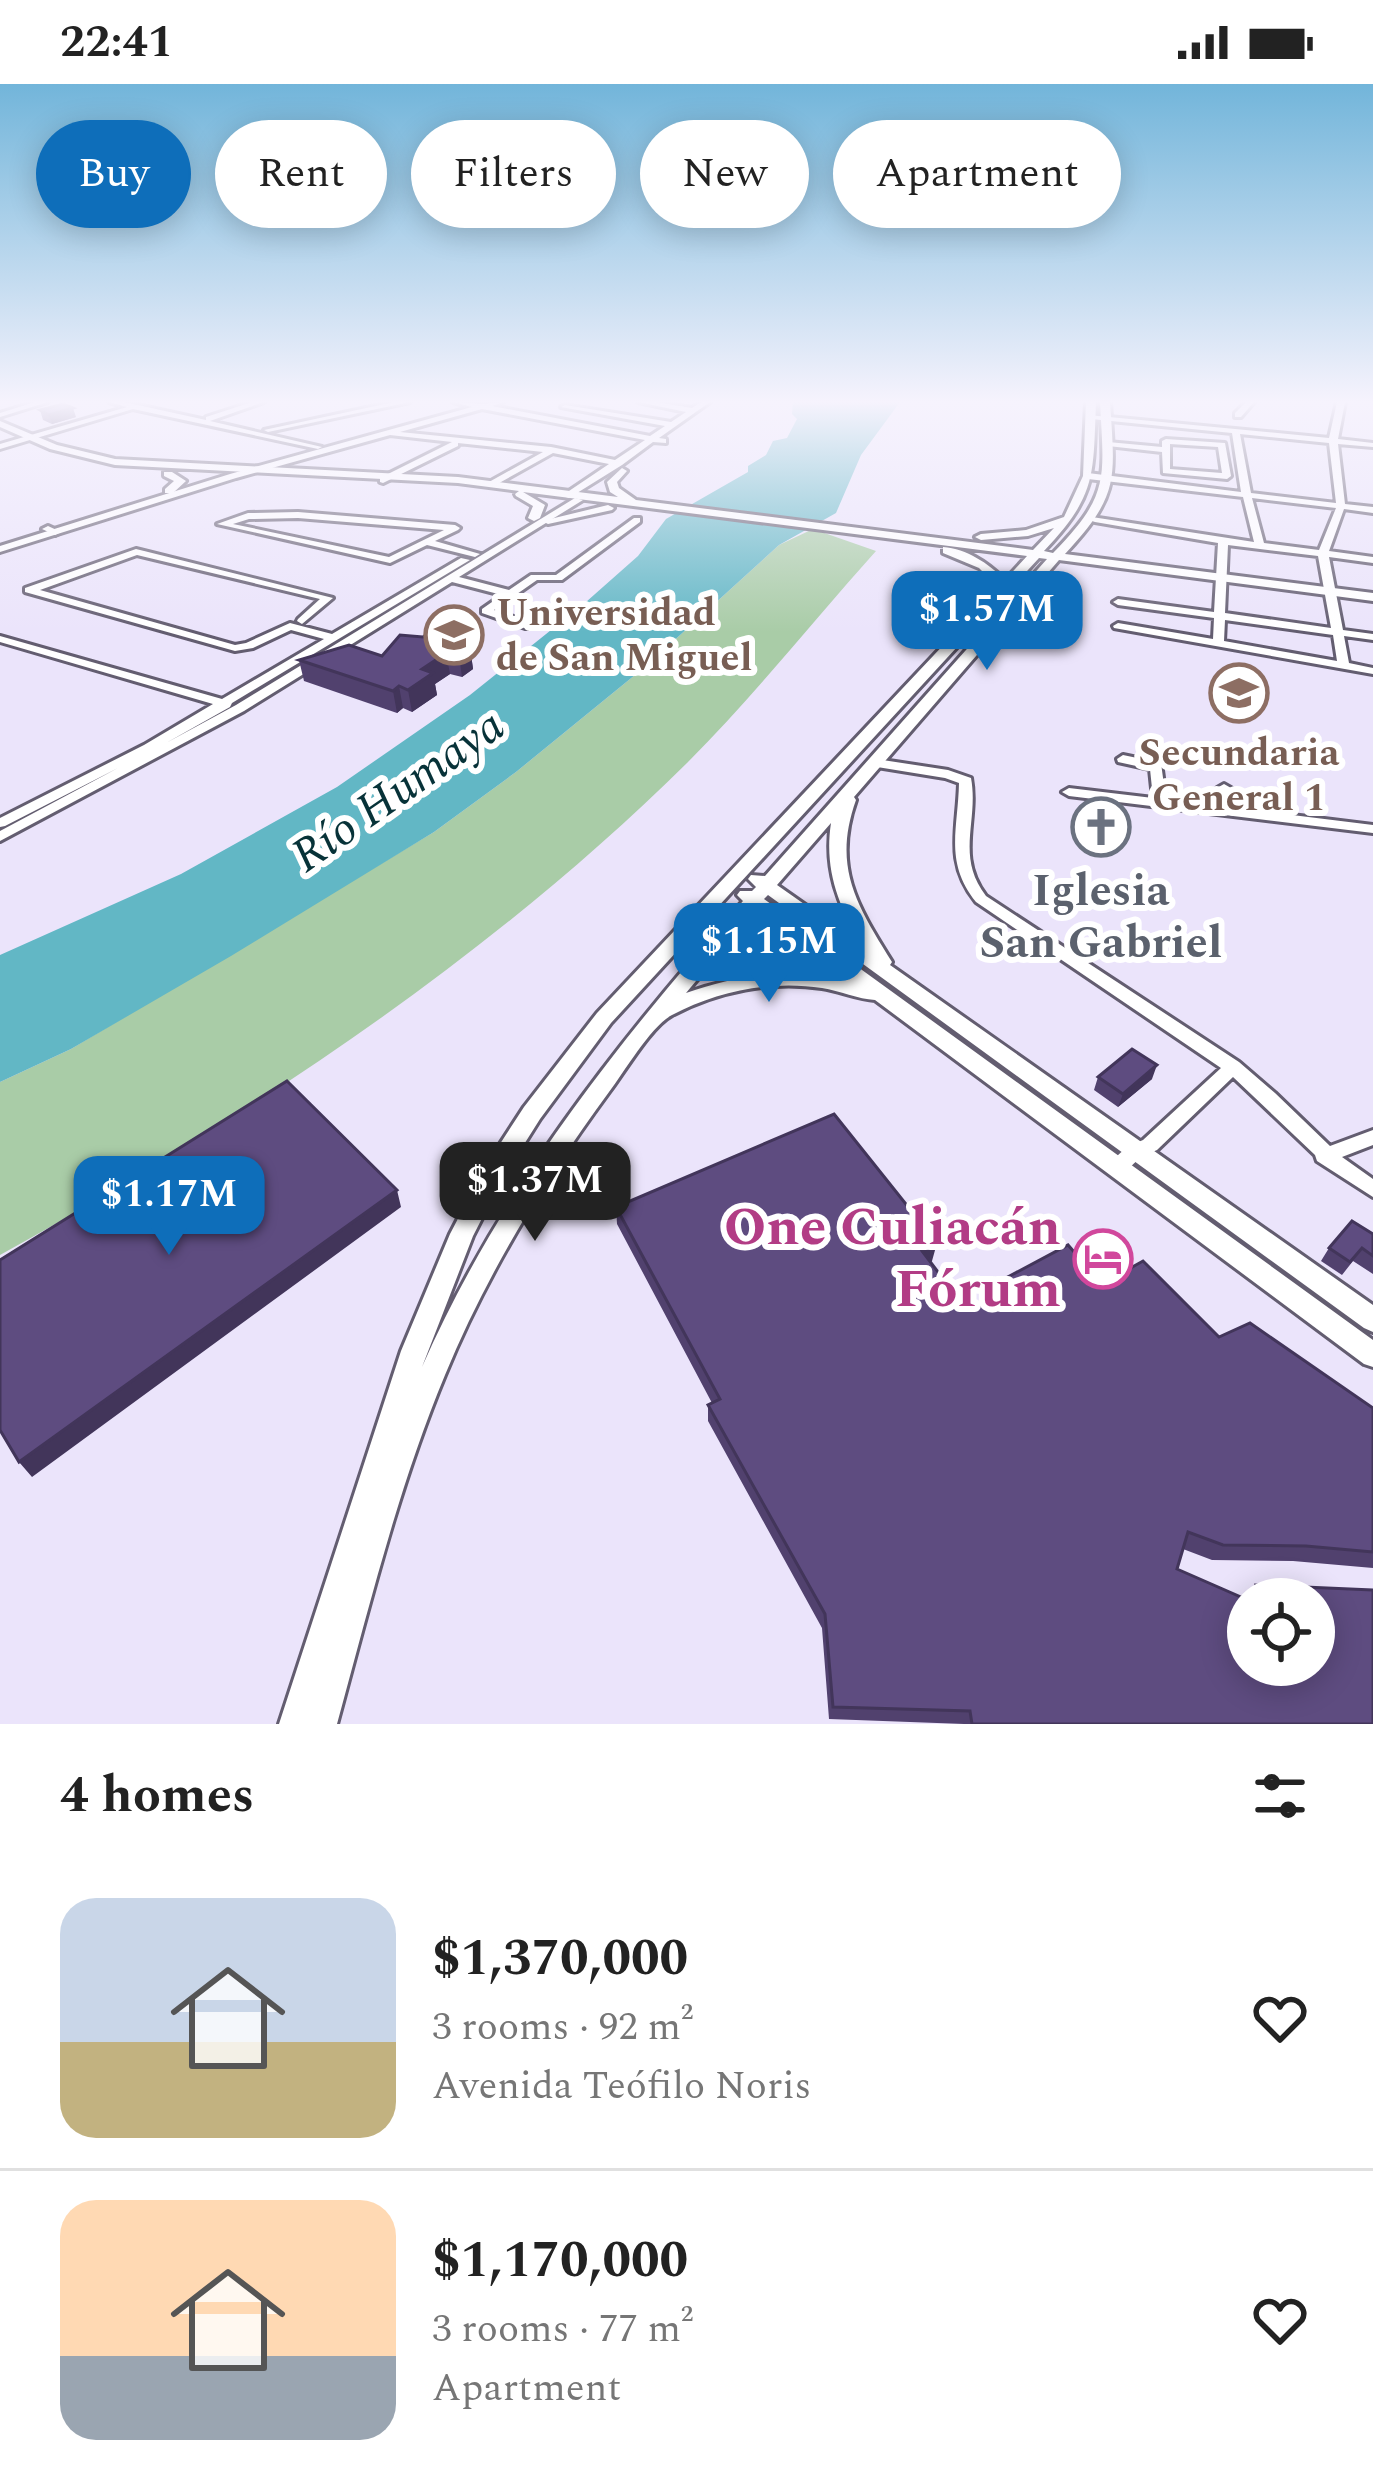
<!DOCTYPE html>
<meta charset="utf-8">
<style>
:root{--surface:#fff;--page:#f2f2f2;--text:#222;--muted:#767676;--line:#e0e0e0;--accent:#0e6eba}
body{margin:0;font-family:Spectral,serif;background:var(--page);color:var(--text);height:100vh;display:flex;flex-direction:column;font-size:45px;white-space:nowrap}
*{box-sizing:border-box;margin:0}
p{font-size:39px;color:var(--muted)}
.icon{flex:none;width:66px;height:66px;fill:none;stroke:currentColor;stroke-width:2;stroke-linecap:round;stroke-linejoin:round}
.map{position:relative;height:1640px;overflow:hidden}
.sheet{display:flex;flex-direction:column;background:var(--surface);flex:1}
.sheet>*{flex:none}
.guide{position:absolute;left:36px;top:36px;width:1302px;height:108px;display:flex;gap:24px}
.controls{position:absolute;left:1227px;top:1494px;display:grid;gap:24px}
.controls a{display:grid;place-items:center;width:108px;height:108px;border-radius:50%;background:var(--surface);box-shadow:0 6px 30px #0003;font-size:60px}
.price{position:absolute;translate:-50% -102px;padding:0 27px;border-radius:24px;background:var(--accent);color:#fff;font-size:39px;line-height:78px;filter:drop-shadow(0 3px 6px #0008)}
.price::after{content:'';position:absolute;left:50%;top:72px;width:36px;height:27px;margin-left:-18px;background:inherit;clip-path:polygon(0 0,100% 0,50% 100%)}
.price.on{background:#222;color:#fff}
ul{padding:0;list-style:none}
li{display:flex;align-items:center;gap:36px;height:300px;padding:0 60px}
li+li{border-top:3px solid var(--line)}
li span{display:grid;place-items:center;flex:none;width:336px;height:240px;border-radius:36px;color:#555}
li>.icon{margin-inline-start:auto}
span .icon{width:144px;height:144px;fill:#fffc;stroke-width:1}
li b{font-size:51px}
h2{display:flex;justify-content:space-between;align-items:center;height:144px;padding:0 60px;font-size:51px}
.pill{padding:0 42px;border-radius:54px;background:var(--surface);box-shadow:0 6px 30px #0003;font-size:42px;line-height:108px}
.pill.on{background:var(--accent);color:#fff}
.status{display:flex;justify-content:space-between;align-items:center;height:84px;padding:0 60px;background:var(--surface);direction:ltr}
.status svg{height:33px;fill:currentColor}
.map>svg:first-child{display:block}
.green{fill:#a9cca7}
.water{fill:#62b7c5}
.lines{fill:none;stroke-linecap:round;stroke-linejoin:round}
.minor-casing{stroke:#635d70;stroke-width:6}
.major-casing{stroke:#635d70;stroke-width:6}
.minor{fill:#fff;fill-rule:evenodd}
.major{fill:#fff;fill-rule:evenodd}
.wall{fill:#51416e}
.shaded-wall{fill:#42355a}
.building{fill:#5e4c80;stroke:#42355a;stroke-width:3;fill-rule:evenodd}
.labels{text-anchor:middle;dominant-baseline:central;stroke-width:12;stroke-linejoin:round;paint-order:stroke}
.far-education-label{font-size:39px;font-weight:bold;fill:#785e54;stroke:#fff;text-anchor:start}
.worship-label{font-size:45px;font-weight:bold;fill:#5b616d;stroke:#fff}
.water-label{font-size:48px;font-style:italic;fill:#073238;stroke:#fff}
.near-hotel-label{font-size:54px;font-weight:bold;fill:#b23c85;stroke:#fff;text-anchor:end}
</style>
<div class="status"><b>22:41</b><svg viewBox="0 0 49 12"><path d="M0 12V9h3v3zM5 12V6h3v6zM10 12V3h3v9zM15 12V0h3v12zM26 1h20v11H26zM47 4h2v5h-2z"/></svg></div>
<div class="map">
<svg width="1373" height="1640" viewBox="0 0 1373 1640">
<rect width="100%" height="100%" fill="#ebe4fb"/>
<path class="green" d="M813,445L876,467C813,537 754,612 688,678C487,877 246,1035 0,1171V998L71,965L434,748L516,688L646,582L779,461Z"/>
<path class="water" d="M793,318H900L861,371L836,429L779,461L646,582L516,688L434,748L231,872L71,965L0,998V871L181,790L337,703L470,611L586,518L638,472L666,435L748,388V382L766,371L773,357L787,354L797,335L792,330Z"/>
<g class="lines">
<g class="minor-casing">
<path id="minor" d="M35,318H48L0,333V329Z
M109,318H124L206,336V333L252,318H264L210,337L322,363L318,365L133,325L0,365V360L127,323Z
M394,318H410L268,348L264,346Z
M453,318L482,320L503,318L492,322L650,352L665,342L561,323L565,321L671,338L686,328L638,318H656L692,324L701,318H710L659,354L666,355V359L653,358L622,381L569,414L566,413V409L609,380L553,369L492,403L489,402V398L543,368L458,359V362L383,399L380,398V394L452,358L390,351L236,394L0,468V462L230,390L472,323ZM482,325L645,356L615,376L551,363L400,348Z
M1246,318H1254L1241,333H1235V329Z
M1337,318H1345L1338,355L1373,359V363L1338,360L1345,420L1373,423V429L1344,425L1329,467L1373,473V479L1329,473L1343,546L1373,550V556L1344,552L1349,579L1373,584V590L1114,544L1113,542L1118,539L1213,555L1214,534L1118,521L1113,518L1118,515L1214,528L1218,459L1095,438L1092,437V433L1254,458L1243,413L1088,395L1084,392L1088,389L1241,408L1232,349L1091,335L1087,333L1088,331L1329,354ZM1240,350L1329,359L1336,419L1251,409ZM1252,414L1336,424L1319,466L1264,459ZM1228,461L1318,472L1331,544L1225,529ZM1225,536L1333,551L1337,577L1224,557Z
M1166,355L1225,359L1231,392L1227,395L1163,389L1162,368L1108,362L1104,360L1108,358L1162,363V357ZM1170,360L1218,363L1222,389L1170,385Z
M575,414L583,416L459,493L509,506L531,491H556L634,434H640V438L562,496H537L494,526L533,540V544H525L482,529V525L502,511L452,498L244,627L0,757V747L118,684L5,742L0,743V734L144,661L213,620L0,558V552L222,615L324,555L291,546L253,564L235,567L25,508V504L136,465L333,514L302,540L297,537L298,535L320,515L137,471L40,506L235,561L246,559L290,539L332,550L461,474L470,476L232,619L230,623L166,659L236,621Z
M298,428L455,441L460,444L458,446L435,457L480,470L475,473L427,461L390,479L217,440L248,429ZM298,434L444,446L389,473L233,440L249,435Z
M1123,671L1161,679L1166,716L1221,722L1217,704L1224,700L1231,704L1235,724L1373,741V749L1069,712L1062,708L1069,704L1153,714L1150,685L1118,678L1117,675Z
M876,675L948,686L971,694C979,737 955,772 986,812L1239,978L1275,1009L1330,1062L1373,1046V1061L1342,1073L1373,1095V1113L1317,1077L1315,1071L1233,993L1157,1066C1155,1067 1144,1071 1143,1072C1132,1079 1128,1091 1113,1086L1111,1081C1117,1068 1131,1061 1143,1056L1221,984L976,818C944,778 958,746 959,699L945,694L871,682L870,679L871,676Z"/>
</g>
<g class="major-casing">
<path id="major" d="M1086,318H1096C1093,392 1097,411 1044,467L1053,469C1110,411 1104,395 1100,318H1110C1115,395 1120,411 1065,470L1373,509V517L1059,476L854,713L856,716C832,783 857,822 892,878L890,881L1373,1221V1248L1364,1244L768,811L764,815L1373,1256V1283L1364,1280L875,916C858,915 840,907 822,904C772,896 717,907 672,931C651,942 625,987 609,1008C545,1095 486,1191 445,1291C398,1404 369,1523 337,1640H279L401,1267L450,1150L485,1083L524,1023L597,929L998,503L979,484L943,469V463C967,465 988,479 1005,496L1027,472L523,408L545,421L540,434L534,437L528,434L533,422L516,412L515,410L519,407L458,399L115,381L50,365L0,343V337L57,361L115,375L458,393L618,413L610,408L607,398L622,384L627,387L617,398L619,404L636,416L1033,466L1054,444L1028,452L981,456L975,453L981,450L1026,446L1064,433L1083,392ZM1039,474L1047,475L765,792L751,791L748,795L756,803L752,807H740L737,811L743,817C617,958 498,1110 422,1283L473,1152L501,1097L540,1035L611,939ZM831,739C824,785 838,821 861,860L777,801ZM755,826L848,896C791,883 740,890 686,909Z
M164,388H172L186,397L173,409H165V405L174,397L164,392Z
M608,421L614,424L612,426L548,440L542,437Z
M48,442L61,448L55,451L42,445Z"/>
</g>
<use href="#minor" class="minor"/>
<use href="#major" class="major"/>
</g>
<path class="wall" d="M40,326L76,333L52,340L43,336Z
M470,563L473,585L462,593L450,590L435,600L437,611L412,628L403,624L397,629L304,597L299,576L382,572Z
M1098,993L1152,995L1118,1023L1094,1006Z
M616,1123L932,1177L931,1178L967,1226L981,1221L987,1204L1102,1200L1373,1324V1484L1293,1477L1212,1476L1183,1465L1177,1485L1241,1513H1246L1256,1501L1373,1640H964L829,1635L822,1544L708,1337V1321L712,1319L617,1140Z
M1373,1150V1190L1353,1177L1342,1191L1321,1177L1329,1164Z"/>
<path class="shaded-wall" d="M73,324L76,333L52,340L49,331Z
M470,563L473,585L462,593L459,572Z
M446,569L450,590L435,600L437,611L412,628L408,606L422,585Z
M399,602L403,624L397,629L393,607Z
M1157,981L1152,995L1118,1023L1123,1010Z
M397,1106L401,1123L32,1393L19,1378Z
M937,1159L932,1177L918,1184L922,1167Z"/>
<path class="building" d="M63,320L73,324L49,331L40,326Z
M437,544L464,554L470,563L459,572L446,569L422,585L433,589L408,606L399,602L393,607L299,576L349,561L382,572L400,551L423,553Z
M1132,965L1157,981L1123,1010L1098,993Z
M287,997L397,1106L19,1378L0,1346V1176Z
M834,1030L937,1159L922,1167L967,1226L996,1216L987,1204L1068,1161L1102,1200L1143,1177L1219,1253L1250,1239L1373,1324V1468L1306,1462L1223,1461L1188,1448L1177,1485L1241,1513H1259L1256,1501L1373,1506V1640H972L970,1627L833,1623L825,1530L708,1321L720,1315L616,1123ZM1248,1515H1314V1581H1248Z
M1352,1137L1373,1150V1172L1362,1164L1350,1178L1329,1164Z"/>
<linearGradient id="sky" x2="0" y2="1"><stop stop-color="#72b5da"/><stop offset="0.58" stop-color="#f6f3fd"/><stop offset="1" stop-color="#f6f3fd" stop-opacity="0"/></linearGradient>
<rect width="1373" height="548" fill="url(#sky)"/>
<defs>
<g id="university-ring" transform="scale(3)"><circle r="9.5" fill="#fff" stroke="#8d6e63" stroke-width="1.5"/><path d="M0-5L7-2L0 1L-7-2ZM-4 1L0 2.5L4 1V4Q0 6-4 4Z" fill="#8d6e63"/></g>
<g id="school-ring" transform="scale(3)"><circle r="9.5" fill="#fff" stroke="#8d6e63" stroke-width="1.5"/><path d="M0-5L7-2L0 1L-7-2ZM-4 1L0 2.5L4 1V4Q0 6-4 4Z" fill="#8d6e63"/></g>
<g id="church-ring" transform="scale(3)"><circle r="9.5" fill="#fff" stroke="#6b7280" stroke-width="1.5"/><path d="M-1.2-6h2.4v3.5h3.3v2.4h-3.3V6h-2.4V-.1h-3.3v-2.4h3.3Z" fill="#6b7280"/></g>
<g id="hotel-ring" transform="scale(3)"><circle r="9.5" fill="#fff" stroke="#d1479c" stroke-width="1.5"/><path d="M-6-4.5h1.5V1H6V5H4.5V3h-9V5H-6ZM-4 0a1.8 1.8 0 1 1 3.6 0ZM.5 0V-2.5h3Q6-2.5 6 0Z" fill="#d1479c"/></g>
</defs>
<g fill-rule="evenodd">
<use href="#university-ring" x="454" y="551"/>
<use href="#school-ring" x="1239" y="609"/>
<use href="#church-ring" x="1101" y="743"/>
<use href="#hotel-ring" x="1103" y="1175"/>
</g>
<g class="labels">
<g class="far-education-label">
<text x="496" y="529">Universidad<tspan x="496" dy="45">de San Miguel</tspan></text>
<text x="1239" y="669" text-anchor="middle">Secundaria<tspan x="1239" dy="45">General 1</tspan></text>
</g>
<g class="worship-label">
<text x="1101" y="807">Iglesia<tspan x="1101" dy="52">San Gabriel</tspan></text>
</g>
<g class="water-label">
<text transform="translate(398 707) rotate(-35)">Río Humaya</text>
</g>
<g class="near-hotel-label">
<text x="1061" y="1144">One Culiacán<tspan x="1061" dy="62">Fórum</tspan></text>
</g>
</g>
</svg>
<div class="controls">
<a><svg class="icon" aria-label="locate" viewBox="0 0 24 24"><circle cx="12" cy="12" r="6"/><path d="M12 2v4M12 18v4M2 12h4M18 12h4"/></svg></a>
</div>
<b class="price" style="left:987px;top:589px">$1.57M</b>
<b class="price" style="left:769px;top:921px">$1.15M</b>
<b class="price on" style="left:535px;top:1160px">$1.37M</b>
<b class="price" style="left:169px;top:1174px">$1.17M</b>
<div class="guide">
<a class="pill on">Buy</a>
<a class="pill">Rent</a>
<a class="pill">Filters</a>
<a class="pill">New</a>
<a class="pill">Apartment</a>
</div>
</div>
<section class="sheet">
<h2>4 homes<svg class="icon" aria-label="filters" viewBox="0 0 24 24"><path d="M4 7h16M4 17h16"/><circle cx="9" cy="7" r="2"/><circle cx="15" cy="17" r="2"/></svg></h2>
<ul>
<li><span style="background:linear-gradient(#c9d6e8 60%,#c2b280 0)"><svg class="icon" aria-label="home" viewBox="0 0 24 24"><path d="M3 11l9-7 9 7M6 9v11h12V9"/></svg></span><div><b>$1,370,000</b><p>3 rooms · 92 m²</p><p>Avenida Teófilo Noris</p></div><svg class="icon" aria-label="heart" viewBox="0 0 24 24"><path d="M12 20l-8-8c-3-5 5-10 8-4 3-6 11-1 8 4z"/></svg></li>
<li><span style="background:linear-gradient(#ffd9b3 65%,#9aa5b1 0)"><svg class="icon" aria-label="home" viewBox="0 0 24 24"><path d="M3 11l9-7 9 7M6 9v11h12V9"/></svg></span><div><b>$1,170,000</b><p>3 rooms · 77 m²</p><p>Apartment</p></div><svg class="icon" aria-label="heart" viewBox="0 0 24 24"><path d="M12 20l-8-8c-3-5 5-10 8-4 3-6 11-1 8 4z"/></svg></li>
</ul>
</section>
